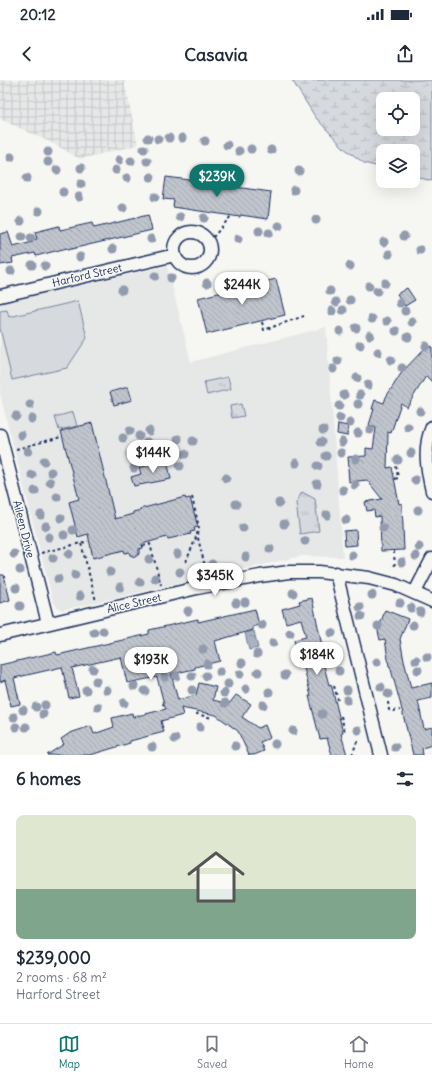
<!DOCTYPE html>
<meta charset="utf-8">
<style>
:root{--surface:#fff;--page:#f6f6f7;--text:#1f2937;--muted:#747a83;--line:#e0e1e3;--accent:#0f766e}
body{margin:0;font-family:Delius,sans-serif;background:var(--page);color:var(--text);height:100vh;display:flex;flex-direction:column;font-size:15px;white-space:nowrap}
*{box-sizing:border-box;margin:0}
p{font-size:13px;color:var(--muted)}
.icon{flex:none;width:22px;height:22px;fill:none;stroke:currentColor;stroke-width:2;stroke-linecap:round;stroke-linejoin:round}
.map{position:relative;height:675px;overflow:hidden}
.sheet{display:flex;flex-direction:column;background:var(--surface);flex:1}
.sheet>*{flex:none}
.buttons{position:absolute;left:376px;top:12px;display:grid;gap:8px}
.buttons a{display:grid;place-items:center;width:44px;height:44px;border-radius:8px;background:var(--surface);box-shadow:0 4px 16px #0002;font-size:20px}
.price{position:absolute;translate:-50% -34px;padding:0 9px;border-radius:14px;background:#fff;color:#222;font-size:13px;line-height:26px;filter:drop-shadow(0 1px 2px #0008)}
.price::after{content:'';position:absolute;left:50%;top:24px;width:12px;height:9px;margin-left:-6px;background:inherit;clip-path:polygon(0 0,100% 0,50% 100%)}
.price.active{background:var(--accent);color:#fff}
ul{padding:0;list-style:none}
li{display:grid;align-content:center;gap:8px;height:212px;padding:0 16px}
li+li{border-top:1px solid var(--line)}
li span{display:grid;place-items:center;height:124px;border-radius:8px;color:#555}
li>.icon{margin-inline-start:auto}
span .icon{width:72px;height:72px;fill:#fffc;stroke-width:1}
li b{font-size:17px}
h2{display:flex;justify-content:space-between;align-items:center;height:48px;padding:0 16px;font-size:17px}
.status{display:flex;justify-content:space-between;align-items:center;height:28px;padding:0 20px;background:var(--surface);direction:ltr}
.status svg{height:11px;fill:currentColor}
header{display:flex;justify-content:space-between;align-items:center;height:52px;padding:0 16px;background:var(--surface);font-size:18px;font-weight:800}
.menu{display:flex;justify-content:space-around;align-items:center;height:56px;border-top:1px solid var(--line);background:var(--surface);font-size:11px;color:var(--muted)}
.menu a{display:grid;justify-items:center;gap:2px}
.menu .active{color:var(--accent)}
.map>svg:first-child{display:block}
.built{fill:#e6e7e7}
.industrial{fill:url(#industrial-grid)}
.grass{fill:url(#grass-tufts);stroke:#78849e}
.wetland{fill:url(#wetland-marsh);stroke:#78849e;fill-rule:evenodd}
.pitch{fill:#d6d9dd;stroke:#78849e}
.water{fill:url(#water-ripples);stroke:#717e99}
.building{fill:url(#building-back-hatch);stroke:#1b2f5e}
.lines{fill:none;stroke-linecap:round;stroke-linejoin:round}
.minor-casing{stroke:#1b2f5e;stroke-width:15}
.path{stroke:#1b2f5e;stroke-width:2;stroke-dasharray:3 3;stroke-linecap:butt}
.minor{stroke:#f6f6f2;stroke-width:12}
.tree{fill:#929bae}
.labels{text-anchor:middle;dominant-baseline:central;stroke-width:3;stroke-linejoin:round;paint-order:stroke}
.street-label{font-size:11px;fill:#1b2f5e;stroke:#f6f6f2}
</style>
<div class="status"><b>20:12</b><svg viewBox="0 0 49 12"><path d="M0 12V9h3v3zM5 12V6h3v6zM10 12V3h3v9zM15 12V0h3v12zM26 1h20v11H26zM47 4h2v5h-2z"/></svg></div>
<header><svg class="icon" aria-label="back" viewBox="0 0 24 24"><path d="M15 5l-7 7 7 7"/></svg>Casavia<svg class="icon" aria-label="share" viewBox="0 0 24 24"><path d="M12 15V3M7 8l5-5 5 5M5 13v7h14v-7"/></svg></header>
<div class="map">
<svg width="432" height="675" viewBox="0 0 432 675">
<defs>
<pattern id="industrial-grid" width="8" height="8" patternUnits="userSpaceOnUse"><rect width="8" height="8" fill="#e6e7e7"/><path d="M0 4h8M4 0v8" fill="none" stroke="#c5c6c9"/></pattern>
<pattern id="grass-tufts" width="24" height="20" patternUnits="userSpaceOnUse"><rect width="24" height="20" fill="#d6d9dd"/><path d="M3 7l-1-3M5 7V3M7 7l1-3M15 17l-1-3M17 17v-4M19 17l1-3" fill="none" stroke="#b7bbc0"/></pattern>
<pattern id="wetland-marsh" width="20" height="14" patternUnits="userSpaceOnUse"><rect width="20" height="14" fill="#d6d9dd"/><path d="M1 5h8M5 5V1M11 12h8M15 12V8" fill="none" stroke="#b7bbc0"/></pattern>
<pattern id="water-ripples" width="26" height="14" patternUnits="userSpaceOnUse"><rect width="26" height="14" fill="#abb2c0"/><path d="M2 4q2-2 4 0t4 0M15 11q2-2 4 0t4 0" fill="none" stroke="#8a919f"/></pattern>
<pattern id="building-back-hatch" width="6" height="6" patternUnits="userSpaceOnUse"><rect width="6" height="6" fill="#c0c4cd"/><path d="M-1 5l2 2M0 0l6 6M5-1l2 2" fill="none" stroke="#a4a9b2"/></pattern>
</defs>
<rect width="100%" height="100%" fill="#f6f6f2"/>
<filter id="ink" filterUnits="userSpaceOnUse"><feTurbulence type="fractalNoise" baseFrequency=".025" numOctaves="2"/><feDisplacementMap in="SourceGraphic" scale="8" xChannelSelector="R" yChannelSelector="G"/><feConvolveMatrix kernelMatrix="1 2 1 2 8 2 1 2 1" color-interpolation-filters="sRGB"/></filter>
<g filter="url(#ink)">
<path class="built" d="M167,186L191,282L326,247L343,477L302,476L62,530L57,527L53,521L0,314V223Z"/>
<path class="industrial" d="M0,0H124L138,65L80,79L54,64L0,39Z"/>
<path class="grass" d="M228,297L231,309L207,315L204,302Z
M241,324L244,336L232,338L230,326Z
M302,412L315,419L319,451L300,454L296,423Z"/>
<path class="wetland" d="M292,0H432V101L413,96V71H383V88L364,83L344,68L316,38ZM383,19H413V49H383Z"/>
<path class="pitch" d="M78,221L87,258L67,288L12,300L0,248V231L7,230L9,237Z
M73,332L77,346L59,350L55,337Z"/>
<path class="water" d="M254,551L258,568L249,570L245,553Z"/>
<path class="building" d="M166,97L206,102V100L228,103V106L271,112L268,139L240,135V137L173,127L174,120L163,119Z
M148,135L152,150L67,170V168L36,176L35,173L12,178L13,183L0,185V154L8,152L13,167L33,162L32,161L37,159L35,152L59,146L60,150L92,143L94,148Z
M276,199L285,235L207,254L198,218Z
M407,208L415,220L405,226L397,214Z
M432,266V302L426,296L407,327L401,323L391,353L388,352L387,388L392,387L399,424L402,423L404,470L381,471L380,436L375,437L374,430L367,431L365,422L382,419L367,400L349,402L348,388L349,387L348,377L366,376V368L373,369L376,348L369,345L374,329H372L375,320L384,323L386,317L402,292L426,267L427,269Z
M128,307L132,320L114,325L110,312Z
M92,343L115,439L133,434V432L141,430L140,429L185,417L186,419L190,418L198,447L194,448L195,451L190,452L191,454L168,459L167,457L142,464L143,468L139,469V474L135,477L130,475L129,472L125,473L124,470L93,478L88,454L78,457L69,422L79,419L61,351Z
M338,344L348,346L347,356L337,354Z
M167,380L171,399L134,406L131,397L141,394L139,388Z
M356,450L357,465L345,466L344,451Z
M0,495H4L10,520L0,523Z
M312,518L322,566L319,567L329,605L331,604L336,624L343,653L341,654L347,675H332L327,658L320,659L309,616H311L303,584H300L294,560L306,557L301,539L286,543L282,529L300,524L299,521Z
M255,529L259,545L253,547V550L215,561L220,581L195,587V589L171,594L178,620L196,615L199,603L216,607L213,620L229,624L236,615L251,624L242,637L258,648L265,645L270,658L260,662L264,671L254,675H249L238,651L216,635L181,628L183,635L161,641L164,652L130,661V663L90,675H47L64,664L61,659L70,653L91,646L94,654L114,647L112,638L132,633L133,637L166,629L164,625L162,624H164L157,597L127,603L121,577L72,588L79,616L69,618L62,587L14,598L20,624L11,626L5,600L0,602V585L56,572L57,575L149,554V550L198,539V542Z
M385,530L408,539L400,559L404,581L411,608L432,603V618L418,621L424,649L432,647V665L422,668L423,675H413L400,622L390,586H389L385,559L380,560L378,551Z"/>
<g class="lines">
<g class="minor-casing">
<path id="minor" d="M174 170a18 18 0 1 1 36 0a18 18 0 1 1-36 0Z
M0,216L175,175
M432,347C423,367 427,390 432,411
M0,355L48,543
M336,493L381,675
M415,512L432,479
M0,555L197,508L260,496L289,492H319L369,498L396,505L432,521"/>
</g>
<path class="path" d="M209,162L231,136
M262,242L264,250L304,236
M16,369L61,357
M395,399L398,398L396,386
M192,417L199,448L197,454L207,495
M82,463L88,461
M143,466L150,464L161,505
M394,471L395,489
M41,473L81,463L96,521
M186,482L197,455
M334,606L338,620
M388,622L389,630L393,631L400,630
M198,633L197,634L212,638
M341,636L345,652
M352,675L358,659"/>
<use href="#minor" class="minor"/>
</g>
<g class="tree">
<circle cx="148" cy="58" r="4.5"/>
<circle cx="169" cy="58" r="4.5"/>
<circle cx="182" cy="58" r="4.5"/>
<circle cx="158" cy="59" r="4.5"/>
<circle cx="205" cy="61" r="4.5"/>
<circle cx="227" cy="65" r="4.5"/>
<circle cx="144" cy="69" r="4.5"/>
<circle cx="251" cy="69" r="4.5"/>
<circle cx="271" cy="70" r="4.5"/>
<circle cx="239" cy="71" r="4.5"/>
<circle cx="48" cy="72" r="4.5"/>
<circle cx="11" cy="77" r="4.5"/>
<circle cx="119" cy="80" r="4.5"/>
<circle cx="131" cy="81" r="4.5"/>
<circle cx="147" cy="81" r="4.5"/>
<circle cx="48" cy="82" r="4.5"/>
<circle cx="81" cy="88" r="4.5"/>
<circle cx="57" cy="90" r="4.5"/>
<circle cx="116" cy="90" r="4.5"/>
<circle cx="299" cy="91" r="4.5"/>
<circle cx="151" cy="97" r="4.5"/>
<circle cx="27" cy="98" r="4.5"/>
<circle cx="127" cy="98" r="4.5"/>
<circle cx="81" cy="104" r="4.5"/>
<circle cx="294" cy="110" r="4.5"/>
<circle cx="63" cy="112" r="4.5"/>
<circle cx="79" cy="117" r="4.5"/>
<circle cx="155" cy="117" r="4.5"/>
<circle cx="123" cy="128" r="4.5"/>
<circle cx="39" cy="131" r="4.5"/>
<circle cx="180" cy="137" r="4.5"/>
<circle cx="204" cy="138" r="4.5"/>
<circle cx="316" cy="140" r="4.5"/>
<circle cx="21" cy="141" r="4.5"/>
<circle cx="279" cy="146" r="4.5"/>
<circle cx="259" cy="151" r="4.5"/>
<circle cx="269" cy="153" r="4.5"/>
<circle cx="404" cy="156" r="4.5"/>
<circle cx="22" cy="157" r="4.5"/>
<circle cx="31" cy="158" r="4.5"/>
<circle cx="151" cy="159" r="4.5"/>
<circle cx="238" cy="159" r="4.5"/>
<circle cx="384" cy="162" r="4.5"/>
<circle cx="113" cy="169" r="4.5"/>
<circle cx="420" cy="170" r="4.5"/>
<circle cx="389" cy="174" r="4.5"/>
<circle cx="80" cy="177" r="4.5"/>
<circle cx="32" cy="185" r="4.5"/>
<circle cx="45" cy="186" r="4.5"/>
<circle cx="350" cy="186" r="4.5"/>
<circle cx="11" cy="191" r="4.5"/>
<circle cx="155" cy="196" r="4.5"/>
<circle cx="171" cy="198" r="4.5"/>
<circle cx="207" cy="203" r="4.5"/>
<circle cx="385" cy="203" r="4.5"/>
<circle cx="369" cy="206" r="4.5"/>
<circle cx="122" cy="210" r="4.5"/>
<circle cx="330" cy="211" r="4.5"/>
<circle cx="377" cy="211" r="4.5"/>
<circle cx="350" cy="220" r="4.5"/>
<circle cx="336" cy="222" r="4.5"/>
<circle cx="400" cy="223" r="4.5"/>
<circle cx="343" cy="230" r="4.5"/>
<circle cx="332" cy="231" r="4.5"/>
<circle cx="405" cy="231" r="4.5"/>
<circle cx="372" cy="239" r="4.5"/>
<circle cx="387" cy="241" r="4.5"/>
<circle cx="412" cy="242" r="4.5"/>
<circle cx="356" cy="248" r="4.5"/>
<circle cx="340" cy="251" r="4.5"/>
<circle cx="396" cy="251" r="4.5"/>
<circle cx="370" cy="255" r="4.5"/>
<circle cx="408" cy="257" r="4.5"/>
<circle cx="360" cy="265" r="4.5"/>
<circle cx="426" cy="266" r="4.5"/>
<circle cx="378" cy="272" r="4.5"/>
<circle cx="391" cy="280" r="4.5"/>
<circle cx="338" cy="281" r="4.5"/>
<circle cx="402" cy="288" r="4.5"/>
<circle cx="333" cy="289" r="4.5"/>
<circle cx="357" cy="298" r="4.5"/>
<circle cx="368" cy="305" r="4.5"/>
<circle cx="344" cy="315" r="4.5"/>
<circle cx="360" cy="315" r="4.5"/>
<circle cx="358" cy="324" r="4.5"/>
<circle cx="30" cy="325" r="4.5"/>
<circle cx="339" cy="326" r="4.5"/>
<circle cx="420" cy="331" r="4.5"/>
<circle cx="16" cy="336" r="4.5"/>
<circle cx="340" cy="338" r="4.5"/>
<circle cx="32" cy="339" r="4.5"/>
<circle cx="350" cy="343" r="4.5"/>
<circle cx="408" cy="347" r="4.5"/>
<circle cx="323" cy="350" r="4.5"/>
<circle cx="370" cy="350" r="4.5"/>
<circle cx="130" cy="351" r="4.5"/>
<circle cx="149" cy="351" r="4.5"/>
<circle cx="358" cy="353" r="4.5"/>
<circle cx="21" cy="355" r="4.5"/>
<circle cx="139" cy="356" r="4.5"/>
<circle cx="123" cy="358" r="4.5"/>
<circle cx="178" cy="359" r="4.5"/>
<circle cx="193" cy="361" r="4.5"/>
<circle cx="147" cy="362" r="4.5"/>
<circle cx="321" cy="362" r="4.5"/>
<circle cx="342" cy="362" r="4.5"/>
<circle cx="138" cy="366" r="4.5"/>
<circle cx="160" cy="369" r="4.5"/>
<circle cx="28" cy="371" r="4.5"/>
<circle cx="146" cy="372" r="4.5"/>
<circle cx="341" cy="373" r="4.5"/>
<circle cx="411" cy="373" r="4.5"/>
<circle cx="130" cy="374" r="4.5"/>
<circle cx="185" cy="374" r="4.5"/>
<circle cx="326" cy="376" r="4.5"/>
<circle cx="356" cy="379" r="4.5"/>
<circle cx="398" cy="380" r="4.5"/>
<circle cx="44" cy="381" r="4.5"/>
<circle cx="147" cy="382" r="4.5"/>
<circle cx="296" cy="383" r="4.5"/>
<circle cx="180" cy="386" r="4.5"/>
<circle cx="318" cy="386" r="4.5"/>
<circle cx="134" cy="388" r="4.5"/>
<circle cx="51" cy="392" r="4.5"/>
<circle cx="32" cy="395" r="4.5"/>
<circle cx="226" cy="398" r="4.5"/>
<circle cx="415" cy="400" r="4.5"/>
<circle cx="50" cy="402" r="4.5"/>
<circle cx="317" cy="404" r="4.5"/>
<circle cx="355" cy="405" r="4.5"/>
<circle cx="343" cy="410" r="4.5"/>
<circle cx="35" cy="411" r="4.5"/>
<circle cx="57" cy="417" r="4.5"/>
<circle cx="279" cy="423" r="4.5"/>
<circle cx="236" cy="424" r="4.5"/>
<circle cx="418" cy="430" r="4.5"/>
<circle cx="41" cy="435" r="4.5"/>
<circle cx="327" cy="435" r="4.5"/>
<circle cx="61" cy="438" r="4.5"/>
<circle cx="346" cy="440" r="4.5"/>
<circle cx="284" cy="444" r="4.5"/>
<circle cx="46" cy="446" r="4.5"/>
<circle cx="243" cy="448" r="4.5"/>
<circle cx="383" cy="448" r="4.5"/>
<circle cx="73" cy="450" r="4.5"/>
<circle cx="64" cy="455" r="4.5"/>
<circle cx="49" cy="457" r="4.5"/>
<circle cx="305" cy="461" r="4.5"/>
<circle cx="419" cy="467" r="4.5"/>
<circle cx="270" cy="469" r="4.5"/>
<circle cx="14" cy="474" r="4.5"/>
<circle cx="69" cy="474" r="4.5"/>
<circle cx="177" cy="474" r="4.5"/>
<circle cx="352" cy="475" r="4.5"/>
<circle cx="416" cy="476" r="4.5"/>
<circle cx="246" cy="477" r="4.5"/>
<circle cx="53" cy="478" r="4.5"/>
<circle cx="149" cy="479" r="4.5"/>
<circle cx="402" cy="482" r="4.5"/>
<circle cx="212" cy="484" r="4.5"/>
<circle cx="196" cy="488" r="4.5"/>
<circle cx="20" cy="490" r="4.5"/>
<circle cx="110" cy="492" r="4.5"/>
<circle cx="180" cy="492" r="4.5"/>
<circle cx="75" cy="495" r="4.5"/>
<circle cx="155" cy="498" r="4.5"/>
<circle cx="58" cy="499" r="4.5"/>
<circle cx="140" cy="502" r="4.5"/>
<circle cx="120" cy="507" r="4.5"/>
<circle cx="16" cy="508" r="4.5"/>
<circle cx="293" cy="513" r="4.5"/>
<circle cx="372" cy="515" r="4.5"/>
<circle cx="80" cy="516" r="4.5"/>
<circle cx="245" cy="522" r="4.5"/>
<circle cx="236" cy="523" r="4.5"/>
<circle cx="400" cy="523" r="4.5"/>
<circle cx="20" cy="526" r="4.5"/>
<circle cx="360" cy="527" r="4.5"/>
<circle cx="411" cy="528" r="4.5"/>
<circle cx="188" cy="531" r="4.5"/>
<circle cx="420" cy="532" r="4.5"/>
<circle cx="361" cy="536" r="4.5"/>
<circle cx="262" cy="545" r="4.5"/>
<circle cx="413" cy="545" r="4.5"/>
<circle cx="378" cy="546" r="4.5"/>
<circle cx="103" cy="551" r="4.5"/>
<circle cx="94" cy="552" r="4.5"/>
<circle cx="290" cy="553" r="4.5"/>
<circle cx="332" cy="553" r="4.5"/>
<circle cx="273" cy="563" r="4.5"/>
<circle cx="203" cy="569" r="4.5"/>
<circle cx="257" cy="574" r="4.5"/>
<circle cx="427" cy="577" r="4.5"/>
<circle cx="416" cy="580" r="4.5"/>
<circle cx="330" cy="581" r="4.5"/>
<circle cx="377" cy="582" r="4.5"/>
<circle cx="242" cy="583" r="4.5"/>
<circle cx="207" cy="584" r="4.5"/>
<circle cx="93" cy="589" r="4.5"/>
<circle cx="418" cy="590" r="4.5"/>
<circle cx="339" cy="591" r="4.5"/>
<circle cx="220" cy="592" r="4.5"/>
<circle cx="258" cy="592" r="4.5"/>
<circle cx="240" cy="594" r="4.5"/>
<circle cx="285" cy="595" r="4.5"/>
<circle cx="176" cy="596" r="4.5"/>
<circle cx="192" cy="596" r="4.5"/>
<circle cx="206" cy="596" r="4.5"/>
<circle cx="165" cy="597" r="4.5"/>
<circle cx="96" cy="601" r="4.5"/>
<circle cx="228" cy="604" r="4.5"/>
<circle cx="134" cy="606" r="4.5"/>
<circle cx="381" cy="607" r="4.5"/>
<circle cx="246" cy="609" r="4.5"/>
<circle cx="86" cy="610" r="4.5"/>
<circle cx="107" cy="610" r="4.5"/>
<circle cx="192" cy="610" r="4.5"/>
<circle cx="347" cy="610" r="4.5"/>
<circle cx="145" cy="611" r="4.5"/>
<circle cx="269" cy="612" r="4.5"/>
<circle cx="224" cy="613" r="4.5"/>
<circle cx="388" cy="614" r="4.5"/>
<circle cx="347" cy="620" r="4.5"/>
<circle cx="124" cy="623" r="4.5"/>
<circle cx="225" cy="623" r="4.5"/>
<circle cx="45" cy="625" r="4.5"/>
<circle cx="263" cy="625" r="4.5"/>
<circle cx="36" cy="627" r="4.5"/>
<circle cx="98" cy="627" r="4.5"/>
<circle cx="23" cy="630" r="4.5"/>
<circle cx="43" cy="634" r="4.5"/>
<circle cx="322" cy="634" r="4.5"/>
<circle cx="14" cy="637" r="4.5"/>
<circle cx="16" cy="647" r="4.5"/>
<circle cx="26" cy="647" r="4.5"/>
<circle cx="200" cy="647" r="4.5"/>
<circle cx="358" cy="650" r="4.5"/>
<circle cx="293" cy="651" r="4.5"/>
<circle cx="175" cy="659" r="4.5"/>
<circle cx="275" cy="664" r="4.5"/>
<circle cx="235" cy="666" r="4.5"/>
<circle cx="152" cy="667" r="4.5"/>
<circle cx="395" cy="667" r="4.5"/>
</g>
</g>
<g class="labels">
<g class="street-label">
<text transform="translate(87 195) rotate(-13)">Harford Street</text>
<text transform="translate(24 449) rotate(76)">Aileen Drive</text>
<text transform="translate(134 523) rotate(-13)">Alice Street</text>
</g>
</g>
</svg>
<div class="buttons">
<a><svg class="icon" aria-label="locate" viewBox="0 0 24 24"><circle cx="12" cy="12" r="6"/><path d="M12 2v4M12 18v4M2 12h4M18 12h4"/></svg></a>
<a><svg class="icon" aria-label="layers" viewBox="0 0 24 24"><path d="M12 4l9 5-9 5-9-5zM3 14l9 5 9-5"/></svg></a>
</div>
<b class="price active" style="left:217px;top:118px">$239K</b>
<b class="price" style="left:242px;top:226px">$244K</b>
<b class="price" style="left:153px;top:394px">$144K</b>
<b class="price" style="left:215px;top:517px">$345K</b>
<b class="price" style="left:317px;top:596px">$184K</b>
<b class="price" style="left:151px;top:601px">$193K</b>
</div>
<section class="sheet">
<h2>6 homes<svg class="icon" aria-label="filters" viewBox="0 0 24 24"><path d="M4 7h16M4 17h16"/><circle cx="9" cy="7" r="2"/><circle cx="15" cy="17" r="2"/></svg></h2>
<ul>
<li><span style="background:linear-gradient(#dfe7d0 60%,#7fa58c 0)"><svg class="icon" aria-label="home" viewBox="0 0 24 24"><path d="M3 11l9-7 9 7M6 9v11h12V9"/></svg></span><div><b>$239,000</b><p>2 rooms · 68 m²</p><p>Harford Street</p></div></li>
</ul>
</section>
<nav class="menu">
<a class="active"><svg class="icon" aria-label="map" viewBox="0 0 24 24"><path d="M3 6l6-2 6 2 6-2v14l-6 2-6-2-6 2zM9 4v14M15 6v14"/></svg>Map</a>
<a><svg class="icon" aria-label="saved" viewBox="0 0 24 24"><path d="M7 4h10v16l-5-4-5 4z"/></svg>Saved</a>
<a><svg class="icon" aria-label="home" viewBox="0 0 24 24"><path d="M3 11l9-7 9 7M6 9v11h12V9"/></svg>Home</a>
</nav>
